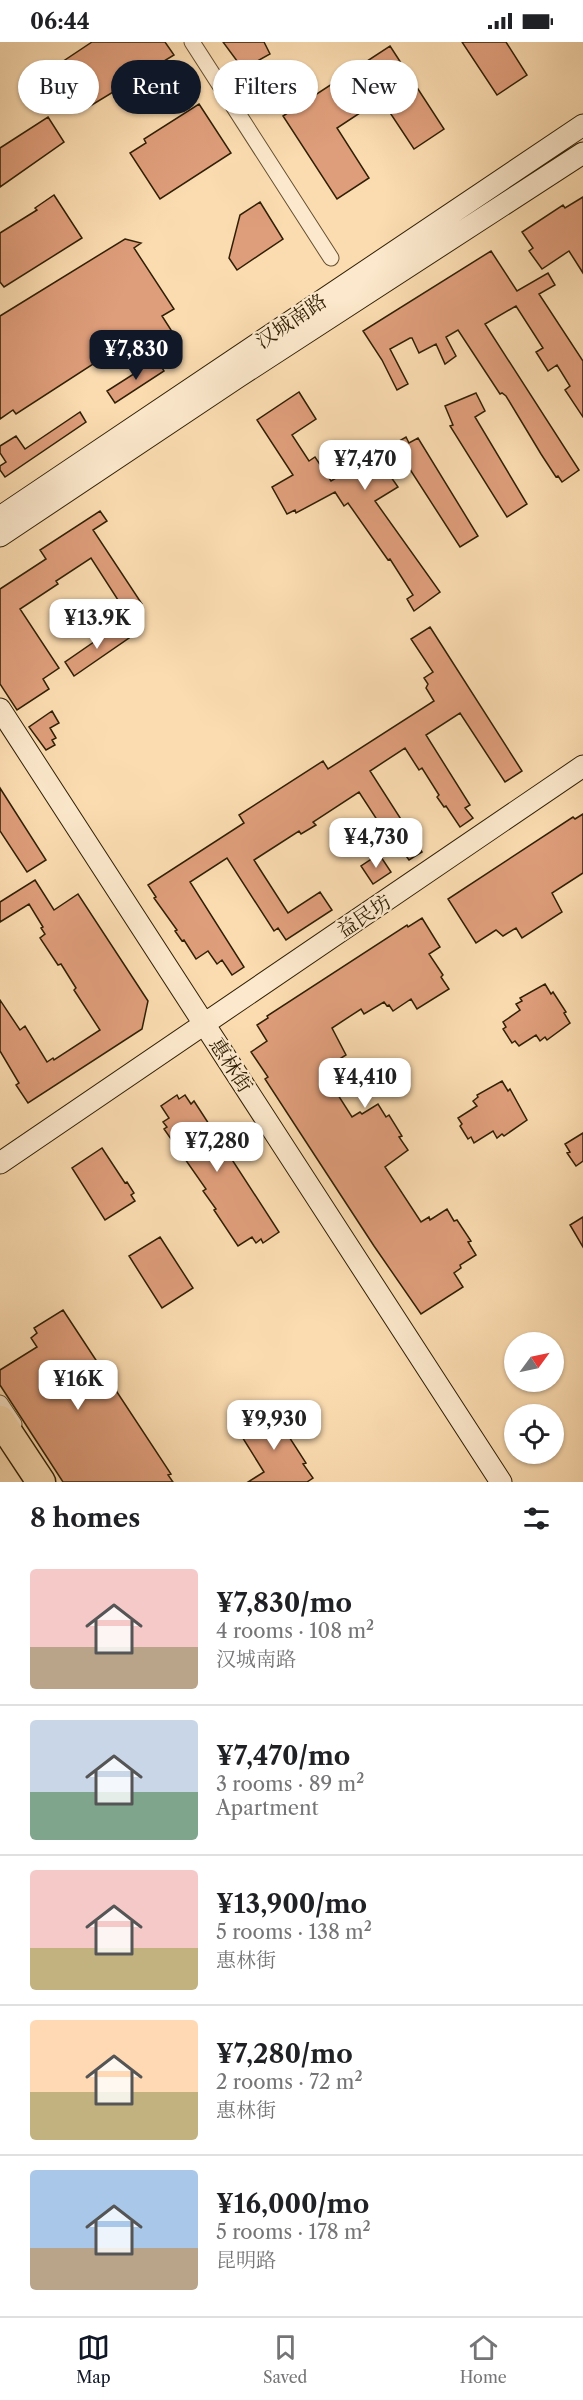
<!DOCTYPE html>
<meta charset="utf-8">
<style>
:root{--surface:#fff;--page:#f6f6f6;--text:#202124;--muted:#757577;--line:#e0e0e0;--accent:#111827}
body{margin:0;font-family:"Libre Caslon Text","Noto Serif SC",serif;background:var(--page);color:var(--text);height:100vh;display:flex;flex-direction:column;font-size:22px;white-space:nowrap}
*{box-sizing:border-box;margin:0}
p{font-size:20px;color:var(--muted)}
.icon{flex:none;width:33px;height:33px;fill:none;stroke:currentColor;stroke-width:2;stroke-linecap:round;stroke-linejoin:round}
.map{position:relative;height:1440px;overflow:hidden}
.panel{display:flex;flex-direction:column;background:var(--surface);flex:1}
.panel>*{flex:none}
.top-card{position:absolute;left:18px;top:18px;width:548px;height:54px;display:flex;gap:12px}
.needle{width:39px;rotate:57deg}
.tools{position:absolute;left:504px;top:1290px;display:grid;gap:12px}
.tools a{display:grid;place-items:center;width:60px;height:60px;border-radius:50%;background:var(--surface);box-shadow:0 2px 4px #0004;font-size:30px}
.price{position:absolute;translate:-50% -51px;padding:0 14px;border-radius:12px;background:#fff;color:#222;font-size:20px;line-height:39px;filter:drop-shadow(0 2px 3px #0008)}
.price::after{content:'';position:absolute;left:50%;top:36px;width:18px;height:14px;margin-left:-9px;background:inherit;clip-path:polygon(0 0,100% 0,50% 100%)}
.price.active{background:var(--accent);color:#fff}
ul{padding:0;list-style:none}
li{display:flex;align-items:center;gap:18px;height:150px;padding:0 30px}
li+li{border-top:2px solid var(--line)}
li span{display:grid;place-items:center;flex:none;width:168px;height:120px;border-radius:6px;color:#555}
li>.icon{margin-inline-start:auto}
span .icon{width:72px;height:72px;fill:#fffc;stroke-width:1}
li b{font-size:26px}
h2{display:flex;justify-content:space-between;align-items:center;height:72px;padding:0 30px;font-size:26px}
.tag{padding:0 21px;border-radius:27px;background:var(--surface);box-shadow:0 2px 4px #0004;font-size:21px;line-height:54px}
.tag.active{background:var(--accent);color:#fff}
.status{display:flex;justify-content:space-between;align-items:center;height:42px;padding:0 30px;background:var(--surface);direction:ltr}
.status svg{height:16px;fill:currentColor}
.dock{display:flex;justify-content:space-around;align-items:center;height:84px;border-top:2px solid var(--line);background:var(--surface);font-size:16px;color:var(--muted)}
.dock a{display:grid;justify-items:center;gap:3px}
.dock .active{color:var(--accent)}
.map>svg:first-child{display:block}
.building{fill:#df9e7b;stroke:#301f04;stroke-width:1.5}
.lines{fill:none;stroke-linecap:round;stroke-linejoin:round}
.street-casing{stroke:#634e2f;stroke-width:17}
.secondary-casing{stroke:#301f04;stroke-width:23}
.highway-casing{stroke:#301f04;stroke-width:31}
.street{stroke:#fce8cc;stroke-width:15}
.secondary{stroke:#fce8cc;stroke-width:21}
.highway{stroke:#fbdcb1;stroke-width:28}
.labels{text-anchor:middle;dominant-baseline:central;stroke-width:4.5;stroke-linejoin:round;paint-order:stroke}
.street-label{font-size:20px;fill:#301f04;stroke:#fce8cc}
</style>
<div class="status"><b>06:44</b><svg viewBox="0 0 49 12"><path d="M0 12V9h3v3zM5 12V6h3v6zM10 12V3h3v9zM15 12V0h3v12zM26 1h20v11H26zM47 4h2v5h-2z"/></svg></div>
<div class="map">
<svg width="583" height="1440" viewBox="0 0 583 1440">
<rect width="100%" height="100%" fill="#fbdcb1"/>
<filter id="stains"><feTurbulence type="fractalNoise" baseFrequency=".00333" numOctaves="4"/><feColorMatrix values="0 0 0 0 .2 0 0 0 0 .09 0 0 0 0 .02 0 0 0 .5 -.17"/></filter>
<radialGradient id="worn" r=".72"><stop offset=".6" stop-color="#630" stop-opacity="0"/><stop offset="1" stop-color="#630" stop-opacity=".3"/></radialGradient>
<path class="building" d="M92,0H165L174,13L82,69L65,46L67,44L56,24Z
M223,0H264L270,12L243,27Z
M462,0H506L527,33L497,53Z
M390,4L444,87L414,107L381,57L337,86L369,136L337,157L283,74Z
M199,62L231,111L160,157L130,111L146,101L144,97Z
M48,75L64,100L0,145V106Z
M54,153L82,196L4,245L0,240V191L37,168L35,166Z
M583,155V231L569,209L542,227L529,209L533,206L522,190L563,163L565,166Z
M260,160L283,197L237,228L229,216L240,173Z
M125,197L141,201L134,206L174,267L162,274L180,302L159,314L144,289L16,372L13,368L0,377V274Z
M491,209L517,249L548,231L555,243L539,252L583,319V375L565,348L570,344L557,323L548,329L536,310L543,306L516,264L485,282L579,428L562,440L558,434L556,435L541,412L506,354L502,351L500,352L458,288L446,295L456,314L445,322L436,302L419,311L412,296H410L390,307L408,342L397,348L382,318L363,289Z
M157,317L164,329L115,361L107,349Z
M299,350L316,377L292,393L309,419L315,415L331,439L406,395L409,401L418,396L478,494L460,505L404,418L386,428L398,445L375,459L440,550L414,569L407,557L413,553L390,517L388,518L348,461L344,464L335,450L296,471L295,468L287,472L272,445L293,433L257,378Z
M476,351L485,369L475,375L527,462L507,475L450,384L453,383L445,364Z
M80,370L86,380L5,435L0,428V424L6,420L0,411V404L16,394L25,407Z
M100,469L107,479L93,488L142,562L127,572L91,516L56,539L58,542L20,567L59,626L43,637L49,647L17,668L0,642V547L46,517L40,508Z
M120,582L129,596L74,634L65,620Z
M430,585L522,729L505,740L460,671L426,693L470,763L465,766L473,776L460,785L446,764L444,765L437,755L439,753L422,726L419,728L405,706L370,729L422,810L409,818L401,807L395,811L384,795L387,793L359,750L313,780L316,783L301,792L299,789L254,818L288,871L320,850L332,868L286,898L278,886L274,889L227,816L190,840L244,925L232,933L222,918L217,922L208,909L196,917L184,898L182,899L175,889L177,888L154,856L156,855L148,843L244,781L239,773L323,719L328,727L434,659L426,646L428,642L424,636L433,630L411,597Z
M52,669L59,681L50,686L56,696L52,698L55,703L46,708L29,685Z
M0,746L46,818L27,830L0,789Z
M583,772V831L552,851L562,870L522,896L516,886L503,894L496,888L476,901L448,857L573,775L575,777Z
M379,812L391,830L373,842L361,824Z
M35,838L54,868L78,852L148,959L142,987L28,1061L16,1043L19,1041L0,1009V958L20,988L25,984L47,1020L53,1016L54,1018L100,988L74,948L76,946L61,922L58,923L40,896L45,892L41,886L43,885L29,862L0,880V860Z
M422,876L440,905L429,912L443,933L441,935L449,947L417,967L411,957L393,969L389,963L387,964L384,960L364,972L361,967L332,986L346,1013L330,1023L332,1026L324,1031L352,1075L360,1070L362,1072L378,1062L386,1075L389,1073L402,1094L399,1095L408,1108L385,1125L421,1180L429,1175L430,1178L447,1167L454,1179L457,1178L471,1199L468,1200L476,1213L460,1223L461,1226L454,1231L463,1245L421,1272L374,1204L310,1106L265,1037L268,1035L251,1010L267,999L257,983L268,976L267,974L407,883L408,885Z
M545,942L551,952L553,950L566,970L564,971L570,981L547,998L545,995L540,999L536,993L519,1004L515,999L512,1001L503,987L506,985L503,980L520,968L516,962L522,959L520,956Z
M502,1039L508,1049L510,1047L527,1078L504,1094L502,1092L497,1096L493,1089L474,1101L471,1095L468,1097L460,1084L462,1082L458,1076L477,1064L473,1059L478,1055L477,1053Z
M177,1053L179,1057L185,1053L191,1062L194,1059L279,1190L263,1201L261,1197L256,1201L252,1195L238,1204L214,1168L216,1167L203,1149L206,1147L164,1087L167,1085L163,1080L169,1076L161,1064Z
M583,1091V1119L576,1124L567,1111L570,1110L565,1102Z
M102,1106L125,1141L127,1140L134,1151L131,1153L135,1159L105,1178L72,1126Z
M583,1175V1205L570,1183Z
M160,1195L193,1246L162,1266L129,1214Z
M63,1268L171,1432L168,1433L173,1440H63L0,1343V1328L37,1305L31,1296L37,1291L34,1286Z
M266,1365L272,1375L275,1373L306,1421L303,1422L313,1436L307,1440H248L264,1430L239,1390L256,1379L252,1374Z"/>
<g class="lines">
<g class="street-casing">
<path id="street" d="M192,0L331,216
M0,1361L14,1382"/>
</g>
<g class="secondary-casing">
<path id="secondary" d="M0,475L583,83
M0,494L238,335L583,111
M0,667L501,1440
M0,1121L583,724"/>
</g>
<g class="highway-casing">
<path id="highway" d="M0,1378L41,1440"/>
</g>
<use href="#street" class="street"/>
<use href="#secondary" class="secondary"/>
<use href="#highway" class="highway"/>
</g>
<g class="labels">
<g class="street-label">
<text transform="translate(291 279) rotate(-34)">汉城南路</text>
<text transform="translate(364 874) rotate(-34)">益民坊</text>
<text transform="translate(231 1023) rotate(57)">惠林街</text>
</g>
</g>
<rect width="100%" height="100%" filter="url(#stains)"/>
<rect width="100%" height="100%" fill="url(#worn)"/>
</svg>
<div class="tools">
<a><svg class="needle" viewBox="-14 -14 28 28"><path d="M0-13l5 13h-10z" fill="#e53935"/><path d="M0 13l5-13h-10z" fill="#757577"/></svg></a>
<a><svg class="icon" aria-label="locate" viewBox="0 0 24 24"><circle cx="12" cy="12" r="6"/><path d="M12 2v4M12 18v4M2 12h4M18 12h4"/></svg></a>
</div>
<b class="price active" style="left:136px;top:339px">¥7,830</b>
<b class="price" style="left:365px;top:449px">¥7,470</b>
<b class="price" style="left:97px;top:608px">¥13.9K</b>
<b class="price" style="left:376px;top:827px">¥4,730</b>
<b class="price" style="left:365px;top:1067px">¥4,410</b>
<b class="price" style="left:217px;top:1131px">¥7,280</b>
<b class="price" style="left:78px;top:1369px">¥16K</b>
<b class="price" style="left:274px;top:1409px">¥9,930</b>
<div class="top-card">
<a class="tag">Buy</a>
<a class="tag active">Rent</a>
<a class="tag">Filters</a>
<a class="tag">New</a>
</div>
</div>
<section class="panel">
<h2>8 homes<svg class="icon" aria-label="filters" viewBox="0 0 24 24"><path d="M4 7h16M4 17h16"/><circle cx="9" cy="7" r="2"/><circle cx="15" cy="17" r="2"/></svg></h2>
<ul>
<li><span style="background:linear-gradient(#f6c9c9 65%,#b9a48a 0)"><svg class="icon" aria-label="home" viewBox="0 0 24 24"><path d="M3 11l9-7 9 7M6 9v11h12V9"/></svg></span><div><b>¥7,830/mo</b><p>4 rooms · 108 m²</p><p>汉城南路</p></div></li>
<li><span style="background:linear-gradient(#c9d6e8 60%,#7fa58c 0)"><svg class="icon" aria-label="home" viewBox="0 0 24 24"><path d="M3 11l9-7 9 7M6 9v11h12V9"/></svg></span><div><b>¥7,470/mo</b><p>3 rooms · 89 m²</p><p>Apartment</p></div></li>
<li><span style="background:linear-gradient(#f6c9c9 65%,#c2b280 0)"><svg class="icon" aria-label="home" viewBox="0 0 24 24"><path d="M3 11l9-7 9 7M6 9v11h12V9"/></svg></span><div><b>¥13,900/mo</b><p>5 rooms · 138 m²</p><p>惠林街</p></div></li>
<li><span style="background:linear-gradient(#ffd9b3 60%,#c2b280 0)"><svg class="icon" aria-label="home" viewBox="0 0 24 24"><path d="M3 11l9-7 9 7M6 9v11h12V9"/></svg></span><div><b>¥7,280/mo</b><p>2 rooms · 72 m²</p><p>惠林街</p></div></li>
<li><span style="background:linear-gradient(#a9c7e8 65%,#b9a48a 0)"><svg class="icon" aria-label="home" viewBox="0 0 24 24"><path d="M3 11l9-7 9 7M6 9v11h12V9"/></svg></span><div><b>¥16,000/mo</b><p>5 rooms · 178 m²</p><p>昆明路</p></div></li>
</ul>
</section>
<nav class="dock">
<a class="active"><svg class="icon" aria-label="map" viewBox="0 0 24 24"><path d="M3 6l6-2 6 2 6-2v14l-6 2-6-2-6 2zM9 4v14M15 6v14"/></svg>Map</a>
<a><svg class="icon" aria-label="saved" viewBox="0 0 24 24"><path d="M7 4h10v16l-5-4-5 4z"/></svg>Saved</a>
<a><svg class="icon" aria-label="home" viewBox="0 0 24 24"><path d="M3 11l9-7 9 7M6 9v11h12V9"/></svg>Home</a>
</nav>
